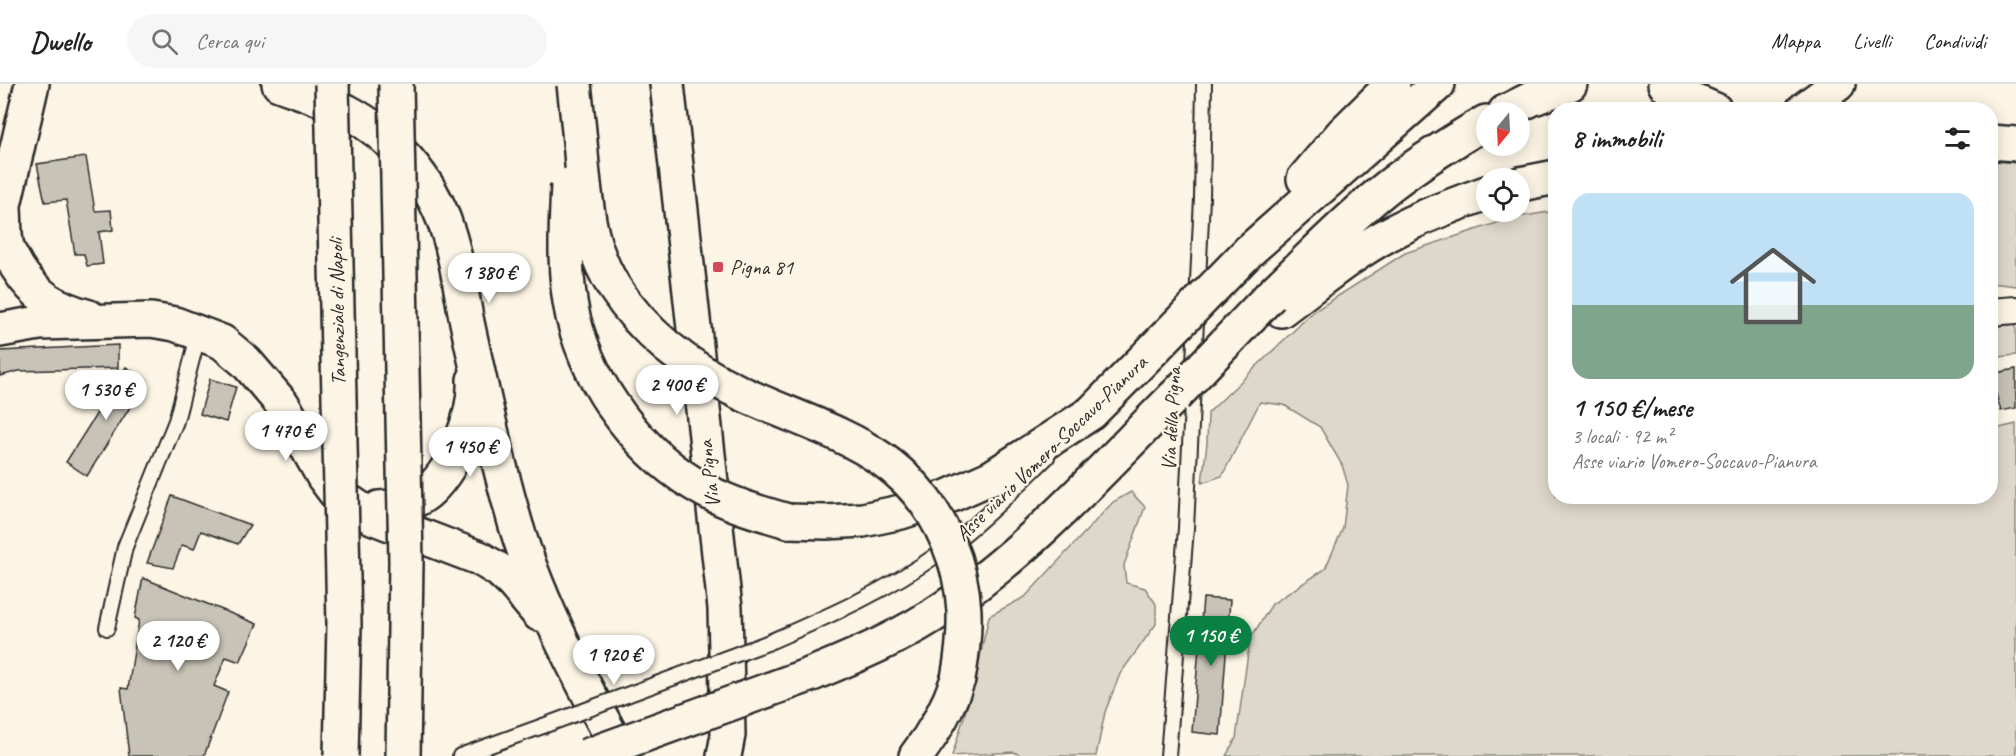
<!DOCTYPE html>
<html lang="it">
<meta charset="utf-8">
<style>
:root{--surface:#fff;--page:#f6f6f6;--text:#222;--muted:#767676;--line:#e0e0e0;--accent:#0b8043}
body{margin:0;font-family:Caveat,sans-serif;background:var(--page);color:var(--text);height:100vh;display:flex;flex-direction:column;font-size:22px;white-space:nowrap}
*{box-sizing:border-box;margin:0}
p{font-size:20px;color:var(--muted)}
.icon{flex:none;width:33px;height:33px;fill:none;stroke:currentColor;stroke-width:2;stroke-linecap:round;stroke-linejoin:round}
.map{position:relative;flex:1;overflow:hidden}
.panel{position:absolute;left:1548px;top:18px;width:450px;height:402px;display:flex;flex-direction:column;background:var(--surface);border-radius:24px;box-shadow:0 3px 15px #0003}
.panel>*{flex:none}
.needle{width:39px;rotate:198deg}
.controls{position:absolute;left:1476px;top:18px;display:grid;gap:12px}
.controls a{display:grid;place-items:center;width:54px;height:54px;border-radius:50%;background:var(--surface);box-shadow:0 3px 15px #0003;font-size:30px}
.price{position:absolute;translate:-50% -51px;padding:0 14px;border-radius:21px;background:#fff;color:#222;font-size:20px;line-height:39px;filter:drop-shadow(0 2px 3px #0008)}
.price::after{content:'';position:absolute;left:50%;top:36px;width:18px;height:14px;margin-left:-9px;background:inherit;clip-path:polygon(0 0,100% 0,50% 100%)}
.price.active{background:var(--accent);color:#fff}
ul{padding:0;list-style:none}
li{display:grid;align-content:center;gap:12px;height:318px;padding:0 24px}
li+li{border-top:2px solid var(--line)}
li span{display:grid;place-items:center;height:186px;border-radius:18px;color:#555}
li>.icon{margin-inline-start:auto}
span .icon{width:108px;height:108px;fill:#fffc;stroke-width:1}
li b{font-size:26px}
h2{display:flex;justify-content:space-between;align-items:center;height:72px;padding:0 24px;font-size:26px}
header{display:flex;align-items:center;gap:36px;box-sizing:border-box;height:84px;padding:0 30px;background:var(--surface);border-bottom:2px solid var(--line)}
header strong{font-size:28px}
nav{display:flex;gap:33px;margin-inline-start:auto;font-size:21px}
.search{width:420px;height:54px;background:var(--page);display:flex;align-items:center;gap:15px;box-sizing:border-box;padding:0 21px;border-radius:33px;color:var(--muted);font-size:22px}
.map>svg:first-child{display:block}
.green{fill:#ded8ca;stroke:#84827a;stroke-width:1.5}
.building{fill:#c8c3b7;stroke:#2b2b2b;stroke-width:1.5}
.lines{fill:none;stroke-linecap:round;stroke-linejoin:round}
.service-casing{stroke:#2b2b2b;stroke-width:18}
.minor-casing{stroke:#2b2b2b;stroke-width:30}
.secondary-casing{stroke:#2b2b2b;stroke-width:38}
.trunk-casing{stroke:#2b2b2b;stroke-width:38}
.service{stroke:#fcf5e5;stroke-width:14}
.minor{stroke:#fcf5e5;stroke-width:26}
.secondary{stroke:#fcf5e5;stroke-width:33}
.trunk{stroke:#fcf5e5;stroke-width:33}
.service-bridge-casing{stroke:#2b2b2b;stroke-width:18;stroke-linecap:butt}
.trunk-bridge-casing{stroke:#2b2b2b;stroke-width:38;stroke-linecap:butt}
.motorway-bridge-casing{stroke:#2b2b2b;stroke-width:38;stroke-linecap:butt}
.service-bridge{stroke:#fcf5e5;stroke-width:14}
.trunk-bridge{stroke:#fcf5e5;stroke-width:33}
.motorway-bridge{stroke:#fcf5e5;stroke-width:33}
.poi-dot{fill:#d1495b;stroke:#fcf5e5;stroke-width:2}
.labels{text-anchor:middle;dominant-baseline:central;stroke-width:4.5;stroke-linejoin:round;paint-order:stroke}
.poi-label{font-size:21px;fill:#2b2b2b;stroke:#fcf5e5;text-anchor:start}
.street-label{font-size:21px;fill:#2b2b2b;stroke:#fcf5e5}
</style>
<header>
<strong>Dwello</strong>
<div class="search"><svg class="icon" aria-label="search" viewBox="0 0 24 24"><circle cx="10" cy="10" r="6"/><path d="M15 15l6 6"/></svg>Cerca qui</div>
<nav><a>Mappa</a><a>Livelli</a><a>Condividi</a></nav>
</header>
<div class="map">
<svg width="2016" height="672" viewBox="0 0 2016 672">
<rect width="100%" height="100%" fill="#fcf5e5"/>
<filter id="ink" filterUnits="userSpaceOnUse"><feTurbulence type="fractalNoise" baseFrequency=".0167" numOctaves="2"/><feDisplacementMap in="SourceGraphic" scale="12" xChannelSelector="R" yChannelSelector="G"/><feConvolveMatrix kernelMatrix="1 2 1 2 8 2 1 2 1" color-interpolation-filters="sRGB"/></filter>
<g filter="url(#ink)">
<path class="green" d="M1991,77L2016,79V202L1991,199Z
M1555,127L1556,412H1990L1991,329L1995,345L2016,340V672H1226L1236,654L1250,555L1272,520L1325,485L1343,444L1348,401L1342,381L1320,343L1284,321L1260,318L1222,392L1202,399L1207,359L1208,329L1313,228L1405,169L1512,134Z
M2016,240V271L1991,274V243Z
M1131,408L1145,423L1124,481L1126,499L1145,504L1156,520V540L1120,590L1105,628L1096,672H1022L1014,668L952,672L974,600L989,532L1025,513L1113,418Z"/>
<path class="building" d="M86,73L95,127L111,126L113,146L99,148L103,180L87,182L84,170H75L66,116L45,118L37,80Z
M118,261V284L19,287L0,292V267Z
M126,283L147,296L87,392L66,378Z
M2016,285V324L2001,327L1990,290Z
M210,295L236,303L226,338L200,330Z
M172,412L250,441L238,460L201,447L194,465L182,461L173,484L147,479Z
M143,494L257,540L240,578L226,573L214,602L228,608L204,672H129L121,604L128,605L139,536L135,534Z
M1203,514L1230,516L1220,651L1192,648Z"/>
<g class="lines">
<g class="service-casing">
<path id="service" d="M107,544L125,463L176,337L199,248
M767,559C826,533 885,508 938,470C978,442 1012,407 1047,373
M460,672L543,642
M1168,672L1186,444L1202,114L1204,0"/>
</g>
<g class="minor-casing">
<path id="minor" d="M1990,228L2016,226"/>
</g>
<g class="secondary-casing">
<path id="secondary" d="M279,0C301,8 325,15 346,27C392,51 431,95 447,145C458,176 461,211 468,243C481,303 494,364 511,424C534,511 579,593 622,672
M667,0L725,524L728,651L724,672
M4,125C5,135 4,147 6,158C7,167 13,175 17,183C35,212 56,224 89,233
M0,138L32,0
M0,246L39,239L151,236L175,240L222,258L246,278L283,321L323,392L335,408L372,433L479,474L499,486L513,499L539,530
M379,424C396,423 417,419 430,406C455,382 476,330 474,296"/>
</g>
<g class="trunk-casing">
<path id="trunk" d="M1665,0L1673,8L1715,26
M1803,26L1838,0
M1505,28L1531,15L1570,0
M1990,58L2016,60
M1304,95L1343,49L1393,0
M1520,100L1556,93
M1249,167L1438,0
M1271,211C1307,177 1341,141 1379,110C1411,83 1450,59 1486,38
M1281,226C1316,200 1350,171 1389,150C1420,133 1453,121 1486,109
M788,437L826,438L863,436L901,428L947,413L992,393L1091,329L1150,269
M812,590C858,571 906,551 947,522C1032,464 1102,385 1175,312
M916,672C935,648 948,624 958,595"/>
</g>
<use href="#service" class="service"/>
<use href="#minor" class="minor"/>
<use href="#secondary" class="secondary"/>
<use href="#trunk" class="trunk"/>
<g class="service-bridge-casing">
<path id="service-bridge" d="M543,642L767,559"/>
</g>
<g class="trunk-bridge-casing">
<path id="trunk-bridge" d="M574,0C577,27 580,54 582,81C587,127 589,163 614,203C645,251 690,285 741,309C826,349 907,361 948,458C968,505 967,546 958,595
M568,101C566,145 563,190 573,233C591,305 641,372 706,407C732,421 760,429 788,437
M1150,269L1249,167
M1175,312L1271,211
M586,672L812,590"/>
</g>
<g class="motorway-bridge-casing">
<path id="motorway-bridge" d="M332,0L344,540L341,672
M396,0L406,478L403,672"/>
</g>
<use href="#service-bridge" class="service-bridge"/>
<use href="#trunk-bridge" class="trunk-bridge"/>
<use href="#motorway-bridge" class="motorway-bridge"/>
</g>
</g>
<rect class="poi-dot" x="712" y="177" width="12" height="12" rx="3"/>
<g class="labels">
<g class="poi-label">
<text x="730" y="183">Pigna 81</text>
</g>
<g class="street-label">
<text transform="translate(337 228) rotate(-91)">Tangenziale di Napoli</text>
<text transform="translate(1171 335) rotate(-87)">Via della Pigna</text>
<text transform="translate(1051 364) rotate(-44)">Asse viario Vomero-Soccavo-Pianura</text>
<text transform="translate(709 390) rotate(-97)">Via Pigna</text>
</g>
</g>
</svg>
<div class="controls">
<a><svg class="needle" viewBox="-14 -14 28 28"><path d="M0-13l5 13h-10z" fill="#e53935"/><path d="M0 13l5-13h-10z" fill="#767676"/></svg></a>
<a><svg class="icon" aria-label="locate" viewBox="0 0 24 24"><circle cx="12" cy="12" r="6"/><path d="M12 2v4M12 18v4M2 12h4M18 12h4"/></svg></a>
</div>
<b class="price" style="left:489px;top:220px">1 380 €</b>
<b class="price" style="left:677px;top:332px">2 400 €</b>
<b class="price" style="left:106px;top:337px">1 530 €</b>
<b class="price" style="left:286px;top:378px">1 470 €</b>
<b class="price" style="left:470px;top:394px">1 450 €</b>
<b class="price active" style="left:1211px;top:583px">1 150 €</b>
<b class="price" style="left:178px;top:588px">2 120 €</b>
<b class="price" style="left:614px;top:602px">1 920 €</b>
<section class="panel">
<h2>8 immobili<svg class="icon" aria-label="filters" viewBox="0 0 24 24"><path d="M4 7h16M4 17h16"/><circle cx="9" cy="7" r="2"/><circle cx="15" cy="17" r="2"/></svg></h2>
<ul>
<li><span style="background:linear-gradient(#bfe0f5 60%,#7fa58c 0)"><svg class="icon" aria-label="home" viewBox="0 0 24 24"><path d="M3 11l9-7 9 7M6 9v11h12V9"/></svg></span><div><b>1 150 €/mese</b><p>3 locali · 92 m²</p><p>Asse viario Vomero-Soccavo-Pianura</p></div></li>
</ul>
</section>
</div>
